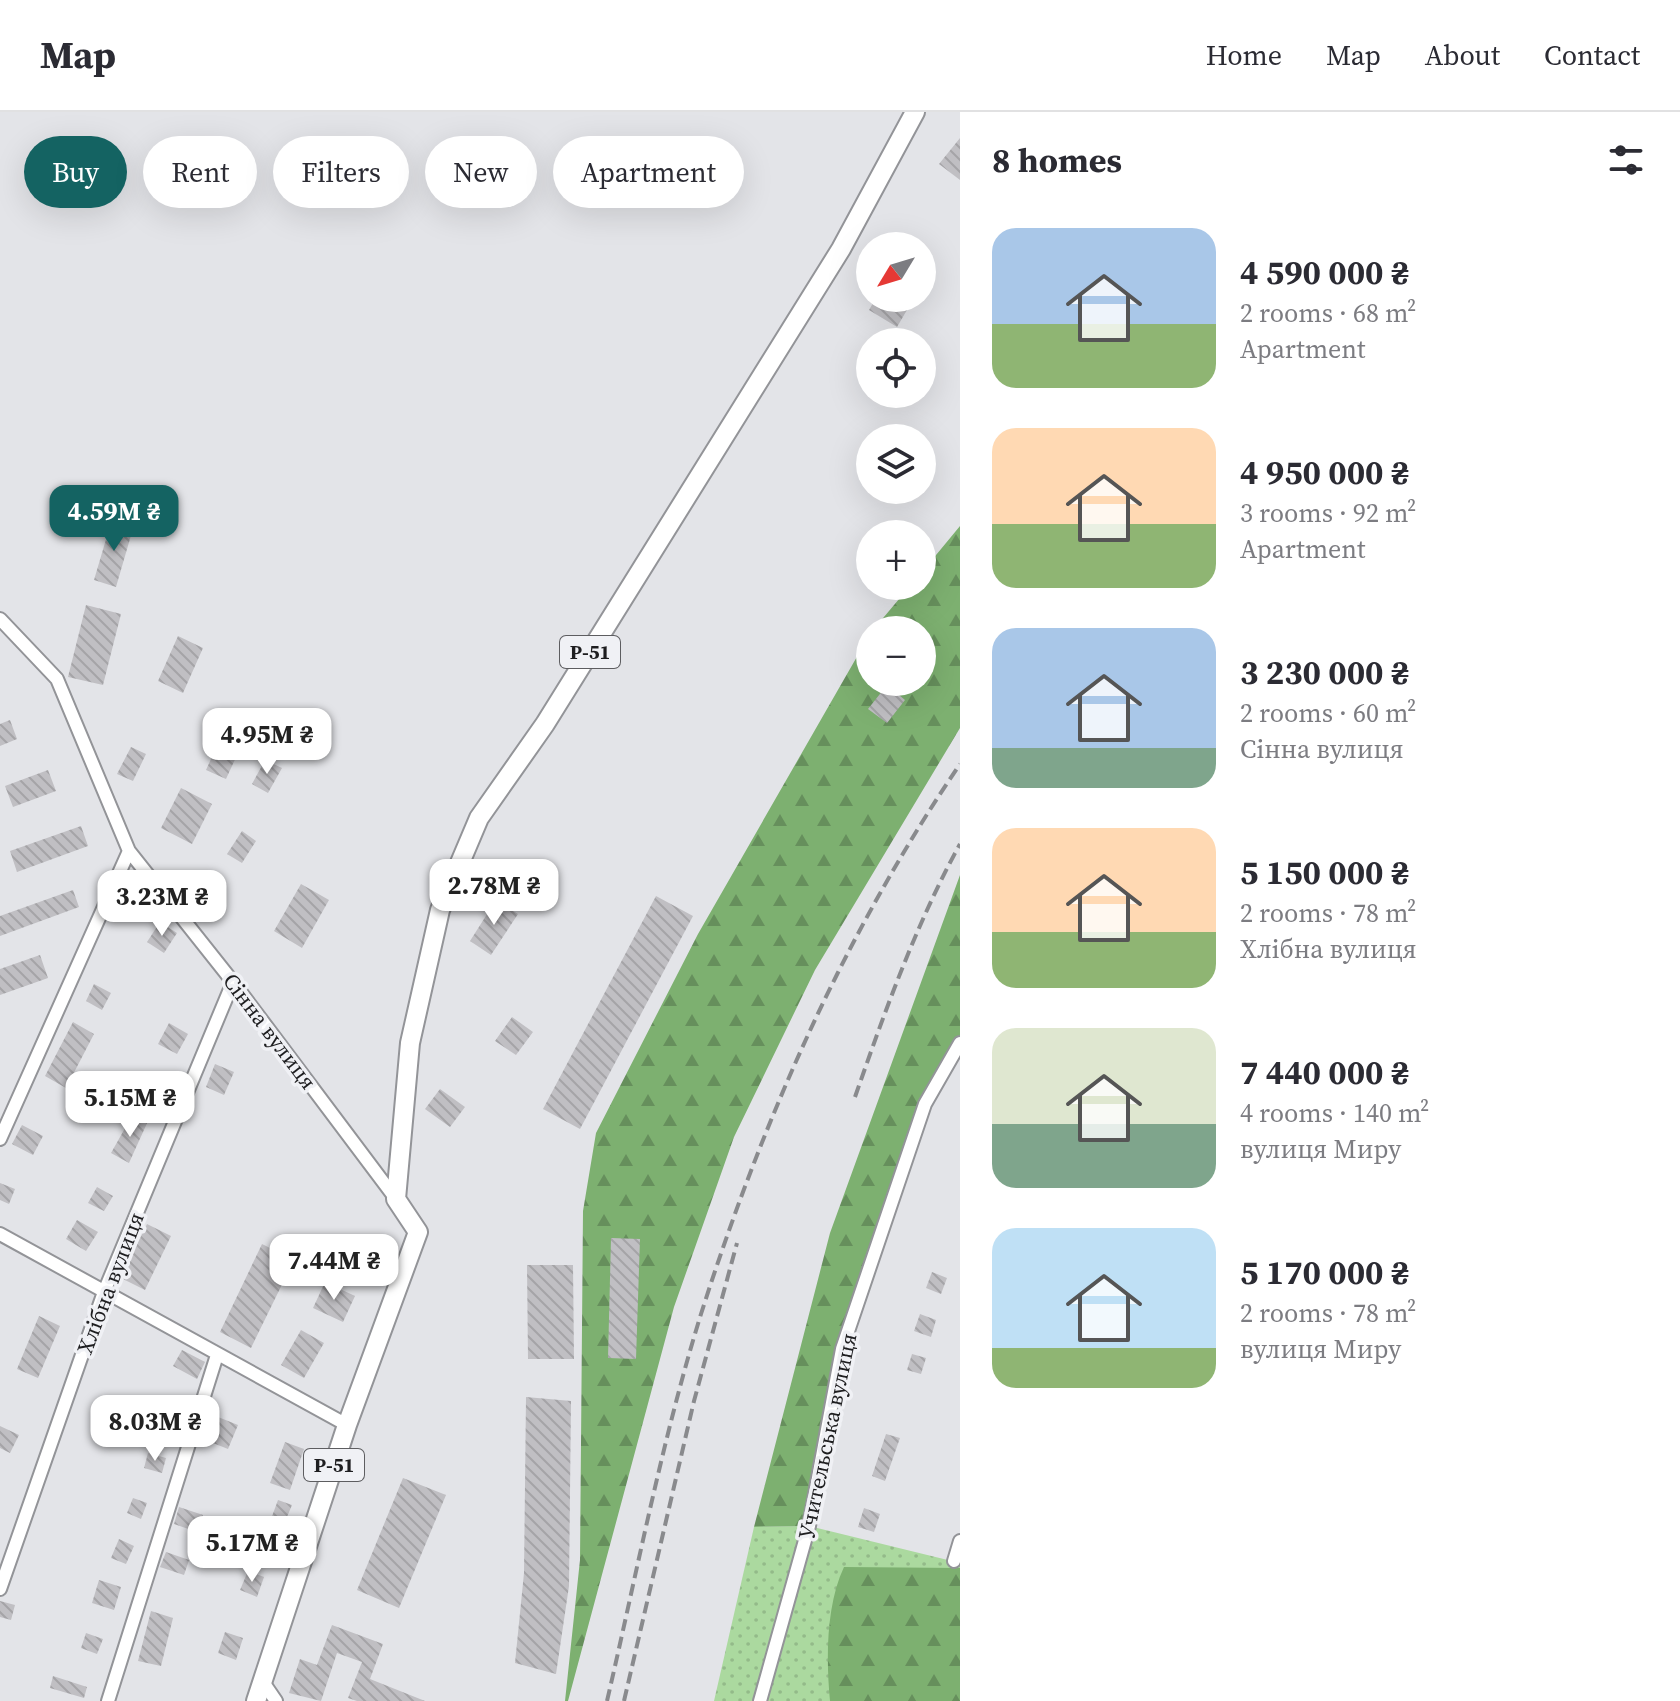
<!DOCTYPE html>
<meta charset="utf-8">
<style>
:root{--surface:#fff;--page:#f7f7f7;--text:#2b2b33;--muted:#7c7c81;--line:#e1e1e2;--accent:#146362}
body{margin:0;font-family:"Source Serif 4",serif;background:var(--page);color:var(--text);height:100vh;display:flex;flex-direction:column;font-size:30px;white-space:nowrap}
*{box-sizing:border-box;margin:0}
p{font-size:26px;color:var(--muted)}
.icon{flex:none;width:44px;height:44px;fill:none;stroke:currentColor;stroke-width:2;stroke-linecap:round;stroke-linejoin:round}
.map{position:relative;flex:1;overflow:hidden}
.side{display:flex;flex-direction:column;background:var(--surface);width:720px}
.side>*{flex:none}
.hud{position:absolute;left:24px;top:24px;width:760px;height:72px;display:flex;gap:16px}
.needle{width:52px;rotate:232deg}
.buttons{position:absolute;left:856px;top:120px;display:grid;gap:16px}
.buttons a{display:grid;place-items:center;width:80px;height:80px;border-radius:50%;background:var(--surface);box-shadow:0 8px 32px #0002;font-size:40px}
.price{position:absolute;translate:-50% -68px;padding:0 18px;border-radius:16px;background:#fff;color:#222;font-size:26px;line-height:52px;filter:drop-shadow(0 2px 4px #0008)}
.price::after{content:'';position:absolute;left:50%;top:48px;width:24px;height:18px;margin-left:-12px;background:inherit;clip-path:polygon(0 0,100% 0,50% 100%)}
.price.selected{background:var(--accent);color:#fff}
ul{padding:0;list-style:none}
li{display:flex;align-items:center;gap:24px;height:200px;padding:0 32px}
li span{display:grid;place-items:center;flex:none;width:224px;height:160px;border-radius:24px;color:#555}
li>.icon{margin-inline-start:auto}
span .icon{width:96px;height:96px;fill:#fffc;stroke-width:1}
li b{font-size:34px}
h2{display:flex;justify-content:space-between;align-items:center;height:96px;padding:0 32px;font-size:34px}
.chip{padding:0 28px;border-radius:36px;background:var(--surface);box-shadow:0 8px 32px #0002;font-size:28px;line-height:72px}
.chip.selected{background:var(--accent);color:#fff}
header{display:flex;align-items:center;gap:48px;box-sizing:border-box;height:112px;padding:0 40px;background:var(--surface);border-bottom:2px solid var(--line)}
header strong{font-size:38px}
nav{display:flex;gap:44px;margin-inline-start:auto;font-size:28px}
main{display:flex;flex:1;min-height:0}
.map>svg:first-child{display:block}
.grass{fill:url(#grass-dots)}
.forest{fill:url(#forest-firs)}
.building{fill:url(#building-back-hatch)}
.lines{fill:none;stroke-linecap:round;stroke-linejoin:round}
.street-casing{stroke:#939498;stroke-width:16}
.primary-casing{stroke:#939498;stroke-width:22}
.street{stroke:#fff;stroke-width:12}
.primary{stroke:#fff;stroke-width:18}
.rail{stroke:#898a8d;stroke-width:4;stroke-dasharray:12 6;stroke-linecap:butt}
.labels{text-anchor:middle;dominant-baseline:central;stroke-width:7;stroke-linejoin:round;paint-order:stroke}
.shield{fill:#f0f1f5;stroke:#5d5d60;stroke-width:2}
.shield-label{font-size:20px;font-weight:bold;fill:#1e1e20}
.street-label{font-size:22px;fill:#1e1e20;stroke:#f0f1f5}
</style>
<header>
<strong>Map</strong>
<nav><a>Home</a><a>Map</a><a>About</a><a>Contact</a></nav>
</header>
<main>
<div class="map">
<svg width="960" height="1589" viewBox="0 0 960 1589">
<defs>
<pattern id="grass-dots" width="8" height="8" patternUnits="userSpaceOnUse" patternTransform="scale(2)"><rect width="8" height="8" fill="#abd99f"/><path d="M2 2h.1M6 6h.1" fill="none" stroke="#93ba89" stroke-width="1.8" stroke-linecap="round"/></pattern>
<pattern id="forest-firs" width="22" height="20" patternUnits="userSpaceOnUse" patternTransform="scale(2)"><rect width="22" height="20" fill="#7db070"/><path d="M5 1l3.5 6h-7zM16 11l3.5 6h-7z" fill="#668f5c"/></pattern>
<pattern id="building-back-hatch" width="6" height="6" patternUnits="userSpaceOnUse" patternTransform="scale(2)"><rect width="6" height="6" fill="#c0bfc3"/><path d="M-1 5l2 2M0 0l6 6M5-1l2 2" fill="none" stroke="#a5a4a7"/></pattern>
</defs>
<rect width="100%" height="100%" fill="#e3e4e8"/>
<path class="grass" d="M809,1414L960,1451V1589H714L754,1415Z"/>
<path class="forest" d="M960,414V616L815,858L734,1025L674,1195L568,1589H565L580,1448L583,1099L596,1021L698,822L870,522V570H922V518H873L910,474H922V460Z
M960,763V931L925,992L842,1237L809,1414L754,1415L830,1121Z
M844,1455L960,1456V1589H830C826,1547 826,1493 844,1455Z"/>
<path class="building" d="M960,26V68L939,52Z
M876,186H914L897,215L869,198Z
M112,407L134,413L116,475L94,468Z
M86,493L121,502L103,573L68,565Z
M178,524L203,536L183,581L158,569Z
M887,573L905,588L887,611L868,597Z
M229,607L249,617L226,667L206,658Z
M10,608L17,627L0,634V612Z
M131,635L146,642L133,669L117,662Z
M265,648L282,656L268,681L252,672Z
M48,658L56,679L13,695L5,674Z
M181,676L212,692L192,732L161,716Z
M81,714L88,734L17,760L10,739Z
M242,719L256,729L242,751L227,742Z
M301,772L329,788L302,836L274,819Z
M73,778L79,795L0,824V804Z
M656,784L693,804L580,1017L543,997Z
M496,788L518,802L491,843L470,829Z
M160,810L177,821L164,841L147,830Z
M40,843L48,866L0,883V857Z
M94,872L111,881L102,898L86,889Z
M512,905L533,920L516,943L495,929Z
M73,910L94,922L66,976L45,964Z
M169,911L188,922L177,942L158,932Z
M215,952L234,960L224,983L206,975Z
M440,977L465,995L450,1015L425,997Z
M133,1002L148,1009L129,1051L111,1041Z
M22,1013L43,1024L33,1043L12,1032Z
M0,1071L15,1077L9,1092L0,1088Z
M97,1075L113,1084L104,1099L88,1091Z
M77,1108L98,1120L86,1139L66,1127Z
M147,1112L171,1124L145,1178L121,1166Z
M611,1126L640,1127L636,1247L608,1246Z
M262,1132L294,1148L251,1236L220,1220Z
M527,1153H573L574,1247H528Z
M932,1160L947,1166L941,1182L926,1176Z
M325,1170L355,1184L343,1210L313,1196Z
M920,1202L936,1208L931,1225L914,1219Z
M39,1204L60,1214L38,1266L17,1257Z
M301,1218L324,1231L304,1266L281,1253Z
M182,1238L205,1250L197,1267L173,1254Z
M912,1242L926,1246L921,1262L907,1258Z
M526,1285L571,1289L569,1474L556,1562L515,1551L524,1461Z
M164,1299L182,1304L178,1319L159,1313Z
M218,1305L238,1313L228,1337L208,1329Z
M0,1314L19,1323L10,1341L0,1336Z
M886,1322L900,1326L885,1369L872,1364Z
M285,1330L304,1337L290,1378L270,1371Z
M148,1341L166,1346L162,1361L144,1356Z
M403,1366L446,1383L399,1496L357,1478Z
M133,1386L147,1391L141,1407L127,1401Z
M278,1388L292,1393L284,1412L271,1407Z
M179,1395L203,1403L197,1420L174,1412Z
M864,1396L880,1402L874,1420L858,1415Z
M119,1427L134,1434L126,1452L111,1446Z
M166,1440L189,1448L184,1463L160,1455Z
M248,1459L264,1465L257,1485L240,1478Z
M99,1468L121,1475L114,1498L92,1491Z
M0,1489L15,1493L11,1508L0,1505Z
M151,1499L173,1506L161,1554L138,1549Z
M332,1513L383,1532L370,1567L425,1589H357L348,1586L362,1550L337,1541L321,1589L289,1581L300,1547L317,1553Z
M225,1520L243,1526L236,1548L218,1541Z
M86,1521L103,1527L97,1542L81,1536Z
M53,1564L87,1575L84,1586L50,1576Z"/>
<g class="lines">
<g class="street-casing">
<path id="street" d="M0,507L57,567L129,739L233,870L396,1087
M0,1027L129,739
M0,1122L347,1313
M954,1449L960,1429
M0,1477L104,1180L233,870
M263,1570L276,1589
M108,1589L217,1243
M760,1589L809,1414L842,1237L925,992L960,931"/>
</g>
<g class="primary-casing">
<path id="primary" d="M256,1589L347,1313L418,1120L396,1087L410,931L440,798L479,706L545,612L841,137L915,0"/>
</g>
<use href="#street" class="street"/>
<use href="#primary" class="primary"/>
<path class="rail" d="M855,985C885,899 916,812 960,732
M607,1589C637,1460 662,1328 701,1202C763,1007 845,821 960,652
M624,1589L694,1289L737,1131"/>
</g>
<g class="labels">
<g class="shield">
<rect x="560" y="524" width="60" height="32" rx="6"/>
<rect x="304" y="1337" width="60" height="32" rx="6"/>
</g>
<g class="shield-label">
<text x="590" y="540">Р-51</text>
<text x="334" y="1353">Р-51</text>
</g>
<g class="street-label">
<text transform="translate(270 919) rotate(53)">Сінна вулиця</text>
<text transform="translate(110 1171) rotate(-69)">Хлібна вулиця</text>
<text transform="translate(827 1324) rotate(-78)">Учительська вулиця</text>
</g>
</g>
</svg>
<div class="buttons">
<a><svg class="needle" viewBox="-14 -14 28 28"><path d="M0-13l5 13h-10z" fill="#e53935"/><path d="M0 13l5-13h-10z" fill="#7c7c81"/></svg></a>
<a><svg class="icon" aria-label="locate" viewBox="0 0 24 24"><circle cx="12" cy="12" r="6"/><path d="M12 2v4M12 18v4M2 12h4M18 12h4"/></svg></a>
<a><svg class="icon" aria-label="layers" viewBox="0 0 24 24"><path d="M12 4l9 5-9 5-9-5zM3 14l9 5 9-5"/></svg></a>
<a>+</a>
<a>−</a>
</div>
<b class="price selected" style="left:114px;top:441px">4.59M ₴</b>
<b class="price" style="left:267px;top:664px">4.95M ₴</b>
<b class="price" style="left:494px;top:815px">2.78M ₴</b>
<b class="price" style="left:162px;top:826px">3.23M ₴</b>
<b class="price" style="left:130px;top:1027px">5.15M ₴</b>
<b class="price" style="left:334px;top:1190px">7.44M ₴</b>
<b class="price" style="left:155px;top:1351px">8.03M ₴</b>
<b class="price" style="left:252px;top:1472px">5.17M ₴</b>
<div class="hud">
<a class="chip selected">Buy</a>
<a class="chip">Rent</a>
<a class="chip">Filters</a>
<a class="chip">New</a>
<a class="chip">Apartment</a>
</div>
</div>
<section class="side">
<h2>8 homes<svg class="icon" aria-label="filters" viewBox="0 0 24 24"><path d="M4 7h16M4 17h16"/><circle cx="9" cy="7" r="2"/><circle cx="15" cy="17" r="2"/></svg></h2>
<ul>
<li><span style="background:linear-gradient(#a9c7e8 60%,#8fb573 0)"><svg class="icon" aria-label="home" viewBox="0 0 24 24"><path d="M3 11l9-7 9 7M6 9v11h12V9"/></svg></span><div><b>4 590 000 ₴</b><p>2 rooms · 68 m²</p><p>Apartment</p></div></li>
<li><span style="background:linear-gradient(#ffd9b3 60%,#8fb573 0)"><svg class="icon" aria-label="home" viewBox="0 0 24 24"><path d="M3 11l9-7 9 7M6 9v11h12V9"/></svg></span><div><b>4 950 000 ₴</b><p>3 rooms · 92 m²</p><p>Apartment</p></div></li>
<li><span style="background:linear-gradient(#a9c7e8 75%,#7fa58c 0)"><svg class="icon" aria-label="home" viewBox="0 0 24 24"><path d="M3 11l9-7 9 7M6 9v11h12V9"/></svg></span><div><b>3 230 000 ₴</b><p>2 rooms · 60 m²</p><p>Сінна вулиця</p></div></li>
<li><span style="background:linear-gradient(#ffd9b3 65%,#8fb573 0)"><svg class="icon" aria-label="home" viewBox="0 0 24 24"><path d="M3 11l9-7 9 7M6 9v11h12V9"/></svg></span><div><b>5 150 000 ₴</b><p>2 rooms · 78 m²</p><p>Хлібна вулиця</p></div></li>
<li><span style="background:linear-gradient(#dfe7d0 60%,#7fa58c 0)"><svg class="icon" aria-label="home" viewBox="0 0 24 24"><path d="M3 11l9-7 9 7M6 9v11h12V9"/></svg></span><div><b>7 440 000 ₴</b><p>4 rooms · 140 m²</p><p>вулиця Миру</p></div></li>
<li><span style="background:linear-gradient(#bfe0f5 75%,#8fb573 0)"><svg class="icon" aria-label="home" viewBox="0 0 24 24"><path d="M3 11l9-7 9 7M6 9v11h12V9"/></svg></span><div><b>5 170 000 ₴</b><p>2 rooms · 78 m²</p><p>вулиця Миру</p></div></li>
</ul>
</section>
</main>
